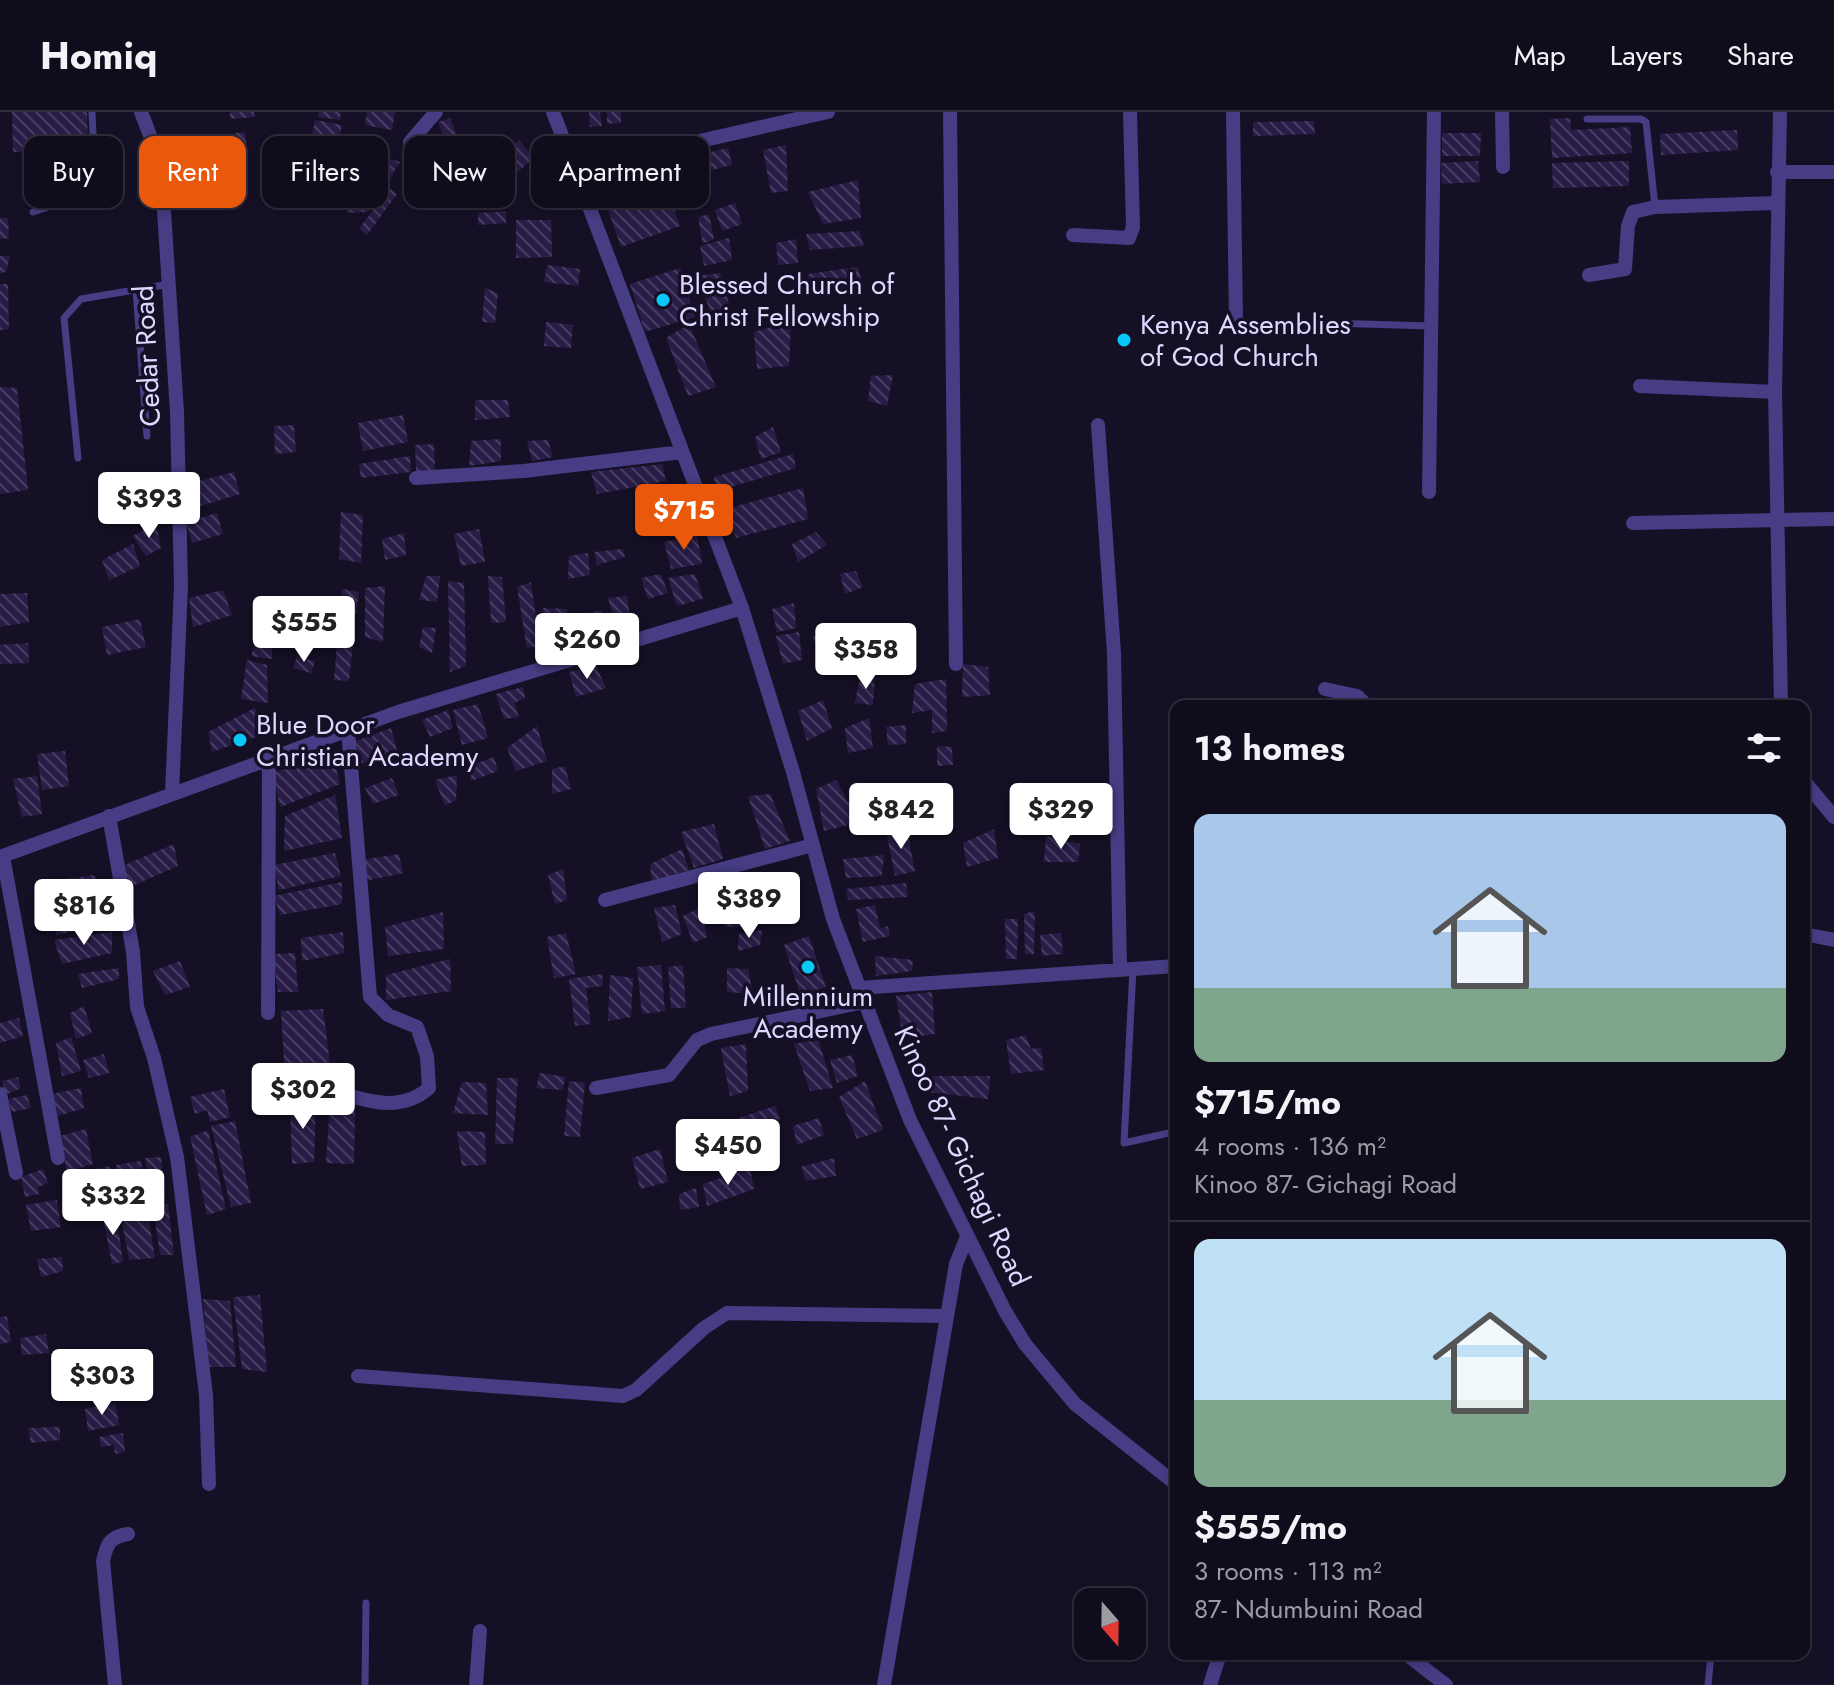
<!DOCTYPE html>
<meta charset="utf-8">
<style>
:root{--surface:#100c1c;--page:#191525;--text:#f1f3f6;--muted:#9c9ba3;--line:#302c3b;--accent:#ea580c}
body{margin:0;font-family:Jost,sans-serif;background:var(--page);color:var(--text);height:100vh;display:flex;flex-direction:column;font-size:30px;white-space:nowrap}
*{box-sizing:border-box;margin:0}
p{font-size:26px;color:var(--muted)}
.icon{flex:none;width:44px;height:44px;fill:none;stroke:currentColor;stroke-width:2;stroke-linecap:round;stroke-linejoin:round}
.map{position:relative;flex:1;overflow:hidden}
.panel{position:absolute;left:1170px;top:588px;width:640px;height:960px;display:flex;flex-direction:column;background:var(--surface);border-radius:16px;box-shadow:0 4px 12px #0003,0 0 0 2px var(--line)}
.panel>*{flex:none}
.top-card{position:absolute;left:24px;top:24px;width:760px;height:72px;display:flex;gap:16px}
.needle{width:52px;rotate:160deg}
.buttons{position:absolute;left:1074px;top:1476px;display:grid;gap:16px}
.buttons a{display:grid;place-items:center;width:72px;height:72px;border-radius:16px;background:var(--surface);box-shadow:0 4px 12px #0003,0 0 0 2px var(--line);font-size:40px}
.price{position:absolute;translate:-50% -68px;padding:0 18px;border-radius:8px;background:#fff;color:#222;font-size:26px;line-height:52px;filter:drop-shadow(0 2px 4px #0008)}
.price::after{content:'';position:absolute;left:50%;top:48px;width:24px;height:18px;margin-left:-12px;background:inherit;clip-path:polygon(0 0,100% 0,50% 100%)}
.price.on{background:var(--accent);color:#fff}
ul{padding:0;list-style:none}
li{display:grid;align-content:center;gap:16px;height:424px;padding:0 24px}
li+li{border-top:2px solid var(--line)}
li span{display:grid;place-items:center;height:248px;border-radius:16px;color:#555}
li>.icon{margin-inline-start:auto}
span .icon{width:144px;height:144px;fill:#fffc;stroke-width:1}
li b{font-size:34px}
h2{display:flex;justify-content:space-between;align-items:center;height:96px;padding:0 24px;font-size:34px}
.chip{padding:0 28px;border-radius:16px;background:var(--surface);box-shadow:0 4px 12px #0003,0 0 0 2px var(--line);font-size:28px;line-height:72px}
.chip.on{background:var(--accent);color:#fff}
header{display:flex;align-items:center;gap:48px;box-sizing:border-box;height:112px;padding:0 40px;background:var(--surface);border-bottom:2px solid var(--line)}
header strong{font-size:38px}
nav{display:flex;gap:44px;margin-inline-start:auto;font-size:28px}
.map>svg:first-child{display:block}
.building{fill:url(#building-back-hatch)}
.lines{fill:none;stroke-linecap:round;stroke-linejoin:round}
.lane{stroke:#463d84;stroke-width:7}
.street{stroke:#463d84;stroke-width:14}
.poi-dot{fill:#08c8f8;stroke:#161026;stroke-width:3}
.labels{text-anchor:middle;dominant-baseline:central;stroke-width:7;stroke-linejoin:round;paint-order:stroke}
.poi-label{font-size:28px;fill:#dfd7fe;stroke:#161026;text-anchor:start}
.street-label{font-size:28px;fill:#dfd7fe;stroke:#161026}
</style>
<header>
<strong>Homiq</strong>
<nav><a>Map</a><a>Layers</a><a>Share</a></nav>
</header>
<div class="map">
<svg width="1834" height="1573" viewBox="0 0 1834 1573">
<defs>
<pattern id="building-back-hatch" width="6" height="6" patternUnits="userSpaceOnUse" patternTransform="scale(2)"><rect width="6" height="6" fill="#291d47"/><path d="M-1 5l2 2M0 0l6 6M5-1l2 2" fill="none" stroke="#483d63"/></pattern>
</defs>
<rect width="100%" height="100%" fill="#161026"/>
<path class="building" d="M12,0H87L88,38L13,40Z
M230,0H254L255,5L230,7Z
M319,0H341L340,8L318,5Z
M367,0H395L392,18L365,13Z
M589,0H600L602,14L590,15Z
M607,0H621V11L607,12Z
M450,6L470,56L458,61L438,10Z
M1570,6L1571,18L1630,15L1632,41L1552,46L1550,7Z
M315,8L342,13L338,33L311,27Z
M1314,9L1315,22L1253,24V10Z
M1737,18L1738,38L1661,43L1660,22Z
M245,20L247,37L236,38L235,21Z
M1442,21H1481L1480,44H1442Z
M439,24L454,64L441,69L426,29Z
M519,28L534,46L501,74L486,56Z
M344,32L400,50L386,73L339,63Z
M786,33L788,79L771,81L763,38Z
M728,36L732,53L675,67L670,50Z
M1478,49L1480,70L1442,72L1441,51Z
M1629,49V74L1553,76L1552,51Z
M659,55L680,114L621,135L600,75Z
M557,57L569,87L553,93L541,63Z
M858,68L861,106L823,112L808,80Z
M368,71L369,100L347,101L346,72Z
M389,76L397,82L367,123L359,117Z
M735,91L742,112L722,119L715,98Z
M506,99V111L478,113V101Z
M709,102L714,127L703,132L698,105Z
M0,106H8L9,126L0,127Z
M516,108H551L552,145L516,146Z
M859,119L864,134L810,138L806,122Z
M729,126L732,148L704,154L700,134Z
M796,127L798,151L778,153L776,131Z
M0,144H10L6,160L0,161Z
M547,153L580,157L578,174L544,170Z
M858,155L862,170L813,185L808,162Z
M680,156L695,205L645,220L630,172Z
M720,161L731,199L713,206L697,164Z
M0,172H8L9,217L0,218Z
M485,176L498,181L495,211L482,210Z
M546,210L573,213L571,236L544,234Z
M791,210L789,254L757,257L754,220Z
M689,212L716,275L688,284L666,226Z
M893,263L887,294L868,289L871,264Z
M0,275L17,276L28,378L0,382Z
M475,288H508L510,305L475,308Z
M403,303L408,330L363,339L358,311Z
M294,313L296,340L275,342L274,314Z
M773,315L781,340L761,347L755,325Z
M501,327V349L469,354L471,329Z
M548,328L553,345L532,349L527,329Z
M434,332L435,359H416L415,333Z
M793,342L796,356L716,379L714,365Z
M410,344L411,360L361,366L359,352Z
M662,352L666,369L597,382L591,360Z
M234,360L240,382L187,398L184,373Z
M803,376L808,407L736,426L725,397Z
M341,400L363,403L361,451L339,447Z
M217,401L223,422L192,431L186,410Z
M156,411L161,436L146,444L133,424Z
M479,417L485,450L461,454L454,422Z
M816,420L827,433L798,450L792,432Z
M404,421L406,443L385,448L382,427Z
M697,423L702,452L671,457L664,430Z
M133,432L140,454L109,468L102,448Z
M623,437L625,445L597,453L594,440Z
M588,441L590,463L568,467L569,444Z
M856,459L863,475L845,482L840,462Z
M661,462L668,481L648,487L641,466Z
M695,462L703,487L677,494L668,466Z
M426,464H440L437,490L419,488Z
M488,464L502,465L506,510L491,511Z
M448,469L464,471L466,554L450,560Z
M531,470L540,534L527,536L517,475Z
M385,474L383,530L365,525V476Z
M342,477L359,480L354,512L341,511Z
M223,478L232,503L193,515L189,486Z
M27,481L29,510L0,515V482Z
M627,484L630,505L615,510L608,486Z
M794,491L796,516L777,520L772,497Z
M543,496L567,497L569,529L546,535Z
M602,498L608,519L589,526L581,503Z
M140,507L146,535L107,543L102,515Z
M837,514L842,539L817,544L813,524Z
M423,515L436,516L432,541L419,535Z
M354,520L349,569L334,568L338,521Z
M799,520L802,548L783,552L776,524Z
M258,522H272V547L251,544Z
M28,531L29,551L0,552V533Z
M297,544L315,549L311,561L293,556Z
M247,548L267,553L268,591L241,587Z
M963,552L988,555L990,583L962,585Z
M596,554L606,576L576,585L569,560Z
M860,564L875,565L873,593L855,591Z
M946,567L947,619L932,621V598L912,601L915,572Z
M523,575L525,586L514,591L519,605L504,607L496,582Z
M823,588L832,616L807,629L798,599Z
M478,592L488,626L462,633L453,598Z
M255,596L262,623L212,640L208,620Z
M448,598L453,616L430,625L422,608Z
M869,606L873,636L848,641L845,616Z
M906,613V632L888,633L886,615Z
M537,614L547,649L516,659L507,636Z
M391,616L398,642L358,652L356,629Z
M937,634L952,635L953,653L937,654Z
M65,639L69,674L42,678L37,642Z
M332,640L340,672L280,695L273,661Z
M494,645L498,659L471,669L469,654Z
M565,654L571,677L552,682V657Z
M457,663L456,688L445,694L435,668Z
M37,664L42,702L22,705L13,667Z
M392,666L399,683L373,692L365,676Z
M836,668L859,710L824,719L816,677Z
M770,682L790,729L765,737L748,684Z
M335,683L342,726L284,739L285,704Z
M714,712L723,747L694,756L681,720Z
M906,713L915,759L895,764L886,719Z
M994,717L998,746L967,755L963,731Z
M1046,724L1080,732L1078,750H1044Z
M174,732L178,754L130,775L122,754Z
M682,737L689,758L652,769L650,752Z
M335,741L341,764L279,778L274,753Z
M399,742L403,761L365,769L361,748Z
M884,743L882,764L846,766L843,747Z
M563,757L567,788L555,792L548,763Z
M95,763L98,780L60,788L52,769Z
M342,770V792L280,803L274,784Z
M906,771L908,785L848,788L846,777Z
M745,781L743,815H725L723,782Z
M675,793L682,822L662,830L654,796Z
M875,793L880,816L888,814L890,824L863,830L856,797Z
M701,795L707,825L693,831L683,804Z
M112,798L113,812L56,823L57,808Z
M1035,799L1034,842H1025L1024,802Z
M443,800L444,837L388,844L385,815Z
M1005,807H1018L1017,847H1006Z
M762,818L760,833L738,839L739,822Z
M112,820V841L62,852L54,828Z
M343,820L344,841L302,849L301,826Z
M566,821L576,862L554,866L547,825Z
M1061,821L1063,842L1042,844L1040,823Z
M809,824L826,875L801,884L784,833Z
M295,841L298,880H278L273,842Z
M875,844L913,848L912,859L876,864Z
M450,847L451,879L386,888V863Z
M180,849L190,875L165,883L153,859Z
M661,853L665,899L642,902L637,855Z
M683,853L686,896H671L668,855Z
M119,856V867L82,876L78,862Z
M727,856L748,857L753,882L727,880Z
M602,862L603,874L586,876L591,912L575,914L569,867Z
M610,863L633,866L631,905L608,909Z
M932,880L935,922L903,926L896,884Z
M84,894L92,921L76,927L70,901Z
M323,897L332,968L285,966L281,899Z
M19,906L23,924L0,931V911Z
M1026,923L1031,937L1041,935L1044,958L1011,962L1006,928Z
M71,925L81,959L62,964L56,931Z
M818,927L833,976L810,979L794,932Z
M746,932L748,979L730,984L721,936Z
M104,942L109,961L89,966L83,948Z
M852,943L858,964L837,971L830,948Z
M540,961L566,965L562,978L536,976Z
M932,964H990L988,987L927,980Z
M18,965L21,976L5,983L2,969Z
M497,966H518L513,1032H495Z
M569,969L585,971L580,1025L564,1024Z
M865,969L883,1018L857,1027L839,985Z
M462,970L486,971L488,1003L453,1001Z
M81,976L84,996L58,1004L52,982Z
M224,977L230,1005L210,1010L207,998L195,1002L190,985Z
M27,983L31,996L12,1000L8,987Z
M290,989H316L314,1050L292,1052Z
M330,990H355L354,1052L326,1051Z
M775,994L780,1007L747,1017L739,1006Z
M819,1006L824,1023L797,1033L793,1014Z
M235,1009L251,1091L231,1095L211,1014Z
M86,1017L93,1052L67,1060L60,1024Z
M208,1018L226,1097L207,1103L190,1025Z
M457,1019L485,1020L486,1053L462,1054Z
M660,1037L668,1070L640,1077L632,1046Z
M161,1045L165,1087L152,1089L145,1046Z
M834,1046L836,1064L806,1069L801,1055Z
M141,1049L146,1090L120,1091L116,1053Z
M110,1054L115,1088L102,1091L95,1057Z
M750,1056L754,1077L707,1094L703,1072Z
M43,1057L48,1071L38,1075L39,1082L25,1085L21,1065Z
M696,1076L699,1095L680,1098L679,1082Z
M57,1088L61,1115L31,1119L26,1093Z
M168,1092L174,1143H160L153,1095Z
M147,1097L155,1146L129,1148L120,1099Z
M116,1099L123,1150L112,1152L102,1101Z
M62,1145L63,1159L41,1165L37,1147Z
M260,1183L267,1260L242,1257L233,1185Z
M203,1187L230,1189L236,1255H209Z
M7,1204L11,1230L0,1232V1205Z
M46,1222L49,1241L22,1243L20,1226Z
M116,1266L121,1286L96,1291L91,1274Z
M115,1291L119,1313L88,1319L85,1297Z
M60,1315V1328L31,1331L28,1316Z
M123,1321L125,1340L115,1342L114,1333L101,1335L99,1325Z"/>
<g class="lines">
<path class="lane" d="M1587,7H1641L1646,10L1655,95
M33,100C98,79 95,63 92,0
M136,178L147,324
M1327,211L1432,214
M78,346L64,206L81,187L170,172
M1133,857L1124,1031L1169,1021
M365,1573L366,1491
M1708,1573L1711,1542"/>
<path class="street" d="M141,0L161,52L177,300L181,474L172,681
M553,0L742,496L793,660L833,807L910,1008L1005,1199L1025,1232L1075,1292L1176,1372
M950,0L956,552
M1233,0L1236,210
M1502,0L1503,55
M1780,0L1775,280L1781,594
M410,30L436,0
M1777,60H1834
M575,63L660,38L828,0
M1073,123L1129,126L1133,115L1130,0
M1589,163L1625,157L1628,114L1633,100L1655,95L1776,91
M1640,274L1775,280
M1098,313L1114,541L1120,857
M416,366L524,359L682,340
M1429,380L1434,0
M1633,411L1834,407
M1325,577L1357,584L1367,594
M1804,669L1834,705
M109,704L133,840L137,895L154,946L177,1045L206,1283L209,1372
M3,744L58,1046
M0,745L398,600L742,496
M605,788L813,733
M1804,822L1834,828
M859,876L1176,854
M268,901L269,645
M596,976L669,963L697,928L711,922L864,890
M341,981C372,991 403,999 429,976L427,944L417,915L388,903L370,885L348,617
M0,982L16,1061
M358,1264L623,1284L636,1278L704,1216L727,1201L947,1204
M1406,1542L1446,1573
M115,1573L103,1449C107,1431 110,1425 128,1422
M476,1573L480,1519
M884,1573L956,1152L967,1125
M1210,1573L1220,1542"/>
</g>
<g class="poi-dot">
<circle cx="663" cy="188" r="8"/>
<circle cx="1124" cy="228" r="8"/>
<circle cx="240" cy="628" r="8"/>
<circle cx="808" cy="855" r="8"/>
</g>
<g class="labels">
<g class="poi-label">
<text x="679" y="172">Blessed Church of<tspan x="679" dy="32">Christ Fellowship</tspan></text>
<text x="1140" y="212">Kenya Assemblies<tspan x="1140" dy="32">of God Church</tspan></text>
<text x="256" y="612">Blue Door<tspan x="256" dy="32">Christian Academy</tspan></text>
<text x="808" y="884" text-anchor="middle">Millennium<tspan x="808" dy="32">Academy</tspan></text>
</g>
<g class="street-label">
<text transform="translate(147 244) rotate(-93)">Cedar Road</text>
<text transform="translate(962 1044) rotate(65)">Kinoo 87- Gichagi Road</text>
</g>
</g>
</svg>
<div class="buttons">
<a><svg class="needle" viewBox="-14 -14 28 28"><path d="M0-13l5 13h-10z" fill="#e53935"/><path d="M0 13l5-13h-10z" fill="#9c9ba3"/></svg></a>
</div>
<b class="price" style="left:149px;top:428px">$393</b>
<b class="price on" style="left:684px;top:440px">$715</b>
<b class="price" style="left:304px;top:552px">$555</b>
<b class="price" style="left:587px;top:569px">$260</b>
<b class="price" style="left:866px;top:579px">$358</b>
<b class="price" style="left:901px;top:739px">$842</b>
<b class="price" style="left:1061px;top:739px">$329</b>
<b class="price" style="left:749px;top:828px">$389</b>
<b class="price" style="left:84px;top:835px">$816</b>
<b class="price" style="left:303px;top:1019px">$302</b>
<b class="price" style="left:728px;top:1075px">$450</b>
<b class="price" style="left:113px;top:1125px">$332</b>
<b class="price" style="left:102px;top:1305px">$303</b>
<div class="top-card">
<a class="chip">Buy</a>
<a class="chip on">Rent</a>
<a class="chip">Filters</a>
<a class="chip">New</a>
<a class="chip">Apartment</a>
</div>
<section class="panel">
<h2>13 homes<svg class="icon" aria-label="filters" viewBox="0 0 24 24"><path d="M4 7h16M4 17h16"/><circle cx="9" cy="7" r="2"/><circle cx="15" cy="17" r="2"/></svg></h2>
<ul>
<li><span style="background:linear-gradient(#a9c7e8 70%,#7fa58c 0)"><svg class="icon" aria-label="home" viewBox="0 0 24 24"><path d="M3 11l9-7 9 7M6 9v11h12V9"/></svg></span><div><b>$715/mo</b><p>4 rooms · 136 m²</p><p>Kinoo 87- Gichagi Road</p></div></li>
<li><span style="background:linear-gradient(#bfe0f5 65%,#7fa58c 0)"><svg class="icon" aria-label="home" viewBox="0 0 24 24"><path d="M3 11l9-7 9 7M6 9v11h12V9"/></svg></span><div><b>$555/mo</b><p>3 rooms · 113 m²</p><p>87- Ndumbuini Road</p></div></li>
</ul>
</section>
</div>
